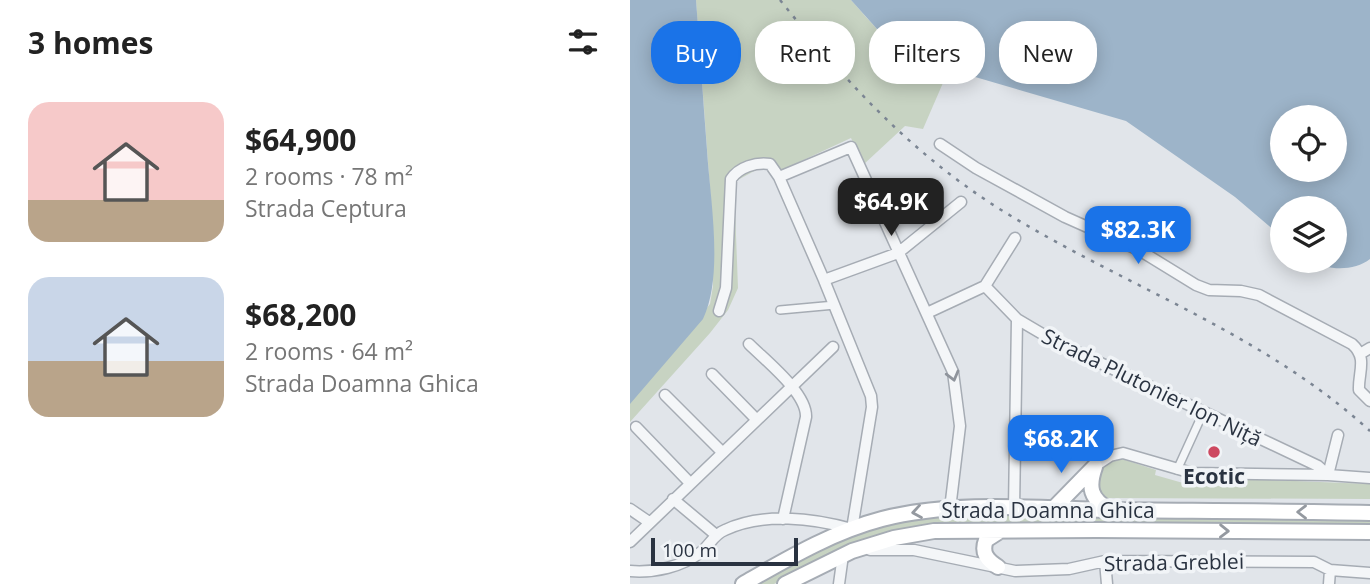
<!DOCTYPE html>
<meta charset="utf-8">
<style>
:root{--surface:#fff;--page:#f6f6f6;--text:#222;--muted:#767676;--accent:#1a73e8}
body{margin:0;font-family:"Open Sans",sans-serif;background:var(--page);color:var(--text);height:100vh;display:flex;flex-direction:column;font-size:26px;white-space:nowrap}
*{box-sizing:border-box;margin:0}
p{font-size:23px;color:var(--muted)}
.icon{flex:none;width:38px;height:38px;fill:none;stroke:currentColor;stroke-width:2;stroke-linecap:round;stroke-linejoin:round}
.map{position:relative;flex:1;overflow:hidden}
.sheet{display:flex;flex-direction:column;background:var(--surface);width:630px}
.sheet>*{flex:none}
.hud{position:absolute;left:21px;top:21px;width:612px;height:63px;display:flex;gap:14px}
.tools{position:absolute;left:640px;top:105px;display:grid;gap:14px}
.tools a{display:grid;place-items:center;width:77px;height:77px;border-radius:50%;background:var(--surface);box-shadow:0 4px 18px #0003;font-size:35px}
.scale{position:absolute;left:21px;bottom:18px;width:147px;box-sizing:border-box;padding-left:7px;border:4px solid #2a3341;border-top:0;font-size:19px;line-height:24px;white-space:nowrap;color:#2a3341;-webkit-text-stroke:5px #f1f4f7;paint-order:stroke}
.price{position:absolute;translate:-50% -60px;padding:0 16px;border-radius:14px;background:var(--accent);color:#fff;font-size:23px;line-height:46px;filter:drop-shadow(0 2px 4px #0008)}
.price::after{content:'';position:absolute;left:50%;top:42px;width:21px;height:16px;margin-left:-10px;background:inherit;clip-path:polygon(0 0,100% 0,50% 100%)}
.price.selected{background:#222;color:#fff}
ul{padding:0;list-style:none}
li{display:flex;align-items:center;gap:21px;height:175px;padding:0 28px}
li span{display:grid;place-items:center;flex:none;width:196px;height:140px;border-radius:21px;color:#555}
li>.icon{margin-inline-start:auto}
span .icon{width:84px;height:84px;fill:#fffc;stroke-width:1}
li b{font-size:30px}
h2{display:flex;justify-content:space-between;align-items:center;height:84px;padding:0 28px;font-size:30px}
.pill{padding:0 24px;border-radius:28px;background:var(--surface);box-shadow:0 4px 18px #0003;font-size:24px;line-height:63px}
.pill.selected{background:var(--accent);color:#fff}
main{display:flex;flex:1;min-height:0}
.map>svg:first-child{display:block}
.green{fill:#c7d3c2}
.water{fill:#9db4c9;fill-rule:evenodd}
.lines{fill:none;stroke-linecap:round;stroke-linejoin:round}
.pedestrian-casing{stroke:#a6acb4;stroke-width:10}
.minor-casing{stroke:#a6acb4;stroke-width:13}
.secondary-casing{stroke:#a6acb4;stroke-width:18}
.pedestrian{stroke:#f4f6f8;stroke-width:7}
.minor{stroke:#f4f6f8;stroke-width:10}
.secondary{stroke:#fff;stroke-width:14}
.rail{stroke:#7b8593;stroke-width:2.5;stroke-dasharray:3.5 7;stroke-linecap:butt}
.oneway{stroke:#8f949c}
.oneway2{stroke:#9499a0}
.poi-dot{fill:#cd4860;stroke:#f1f4f7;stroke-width:2.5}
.labels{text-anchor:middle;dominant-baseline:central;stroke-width:7;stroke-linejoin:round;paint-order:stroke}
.street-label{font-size:21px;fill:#2a3341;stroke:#f1f4f7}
.poi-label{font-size:21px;font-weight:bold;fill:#2a3341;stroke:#f1f4f7}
</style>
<main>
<section class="sheet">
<h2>3 homes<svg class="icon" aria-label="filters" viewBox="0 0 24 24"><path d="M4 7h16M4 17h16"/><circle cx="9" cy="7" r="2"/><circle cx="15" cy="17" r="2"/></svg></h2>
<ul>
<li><span style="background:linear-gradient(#f6c9c9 70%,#b9a48a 0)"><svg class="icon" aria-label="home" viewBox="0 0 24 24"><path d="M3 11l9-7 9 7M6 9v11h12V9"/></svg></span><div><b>$64,900</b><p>2 rooms · 78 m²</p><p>Strada Ceptura</p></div></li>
<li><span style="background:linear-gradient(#c9d6e8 60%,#b9a48a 0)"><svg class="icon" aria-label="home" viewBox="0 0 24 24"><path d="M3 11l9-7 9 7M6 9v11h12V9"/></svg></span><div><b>$68,200</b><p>2 rooms · 64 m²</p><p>Strada Doamna Ghica</p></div></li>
</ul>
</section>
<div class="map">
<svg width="740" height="584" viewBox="0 0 740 584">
<rect width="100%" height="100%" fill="#e1e5ea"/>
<path class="green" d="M66,0H221C240,21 260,47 287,60C297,65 309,67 319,69L293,129L275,126L233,165L221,138L154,169H128L104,182L108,288L98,310L80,333L0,422V402L80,304L83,286L82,217Z
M492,459L526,470L525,475L560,485L616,487V479L740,484V499L475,498L469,495L463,478C470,466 478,460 492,459Z
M361,514L740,518V527L319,525L188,560L144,584H125C180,554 237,521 301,516C321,515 341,515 361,514Z"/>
<path class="water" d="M0,0H66C70,50 73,100 77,150C80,199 94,275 73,319L0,404Z
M221,0H740V259C725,271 698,271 682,261H705V208H653V238L605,197L496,121L287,60L247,29ZM653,117H705V170H653Z"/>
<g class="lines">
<g class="pedestrian-casing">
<path id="pedestrian" d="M150,310L205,305
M547,470L573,413"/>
</g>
<g class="minor-casing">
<path id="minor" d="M310,144L346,168L435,217L509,250L566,285L579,290L611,291L629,295L722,344C738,358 728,373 729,390L740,401
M149,177L221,147L323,372L330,426L320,509
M194,280L268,253L331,202
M355,286L387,319L426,342L688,466L698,475L708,435
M297,313L355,286L385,238
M119,344C136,361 177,393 176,417L153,519
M730,354L740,348
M82,374L126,419
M35,395L92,452
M6,427L60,483
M465,466L480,456L493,453L562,473L698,475L740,478
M43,499L86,535
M0,509L19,522
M384,509L387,319
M0,542L203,347
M240,550H284L385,571L439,569L475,561L684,562L700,570L740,573
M475,561L477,584
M0,571C24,573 52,567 71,552C80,545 84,534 95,530C133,512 183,518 222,529L242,407L241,396L194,280L149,177L140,164C126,162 109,167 101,179L96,288L89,311
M209,584L213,555
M699,584L700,570"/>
</g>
<g class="secondary-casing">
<path id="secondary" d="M465,467C458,487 460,499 480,510
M423,509L465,466
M368,567C357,560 351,553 356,540L370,531
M113,584C157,559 202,532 252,519C322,501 403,508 474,510C563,511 651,511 740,513
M155,584L222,551L264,538L304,531L466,530L740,532"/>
</g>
<use href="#pedestrian" class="pedestrian"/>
<use href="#minor" class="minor"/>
<use href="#secondary" class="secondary"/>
<path class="rail" d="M150,0C216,82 279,151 368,208C491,285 632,332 740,431"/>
</g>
<defs><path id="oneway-chevron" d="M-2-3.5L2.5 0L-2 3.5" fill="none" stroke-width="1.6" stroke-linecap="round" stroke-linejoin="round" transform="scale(1.75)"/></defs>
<use class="oneway" href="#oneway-chevron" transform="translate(323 376) rotate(75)"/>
<g class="oneway2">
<use href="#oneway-chevron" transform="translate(287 512) rotate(171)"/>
<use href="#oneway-chevron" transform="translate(672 512) rotate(-180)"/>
<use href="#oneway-chevron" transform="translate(594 531) rotate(1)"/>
</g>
<circle class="poi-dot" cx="584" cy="452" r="7"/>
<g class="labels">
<g class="street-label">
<text transform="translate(522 387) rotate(26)">Strada Plutonier Ion Niță</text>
<text x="418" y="510">Strada Doamna Ghica</text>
<text transform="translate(544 562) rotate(-1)">Strada Greblei</text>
</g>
<g class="poi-label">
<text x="584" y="476">Ecotic</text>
</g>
</g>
</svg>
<div class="tools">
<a><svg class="icon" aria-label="locate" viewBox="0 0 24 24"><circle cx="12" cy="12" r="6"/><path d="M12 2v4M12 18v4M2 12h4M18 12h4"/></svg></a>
<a><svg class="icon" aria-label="layers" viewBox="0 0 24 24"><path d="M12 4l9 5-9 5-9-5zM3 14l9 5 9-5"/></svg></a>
</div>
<div class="scale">100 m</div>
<b class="price selected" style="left:261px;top:238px">$64.9K</b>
<b class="price" style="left:508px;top:266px">$82.3K</b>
<b class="price" style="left:431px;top:475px">$68.2K</b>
<div class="hud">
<a class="pill selected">Buy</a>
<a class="pill">Rent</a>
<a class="pill">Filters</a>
<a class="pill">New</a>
</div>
</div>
</main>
